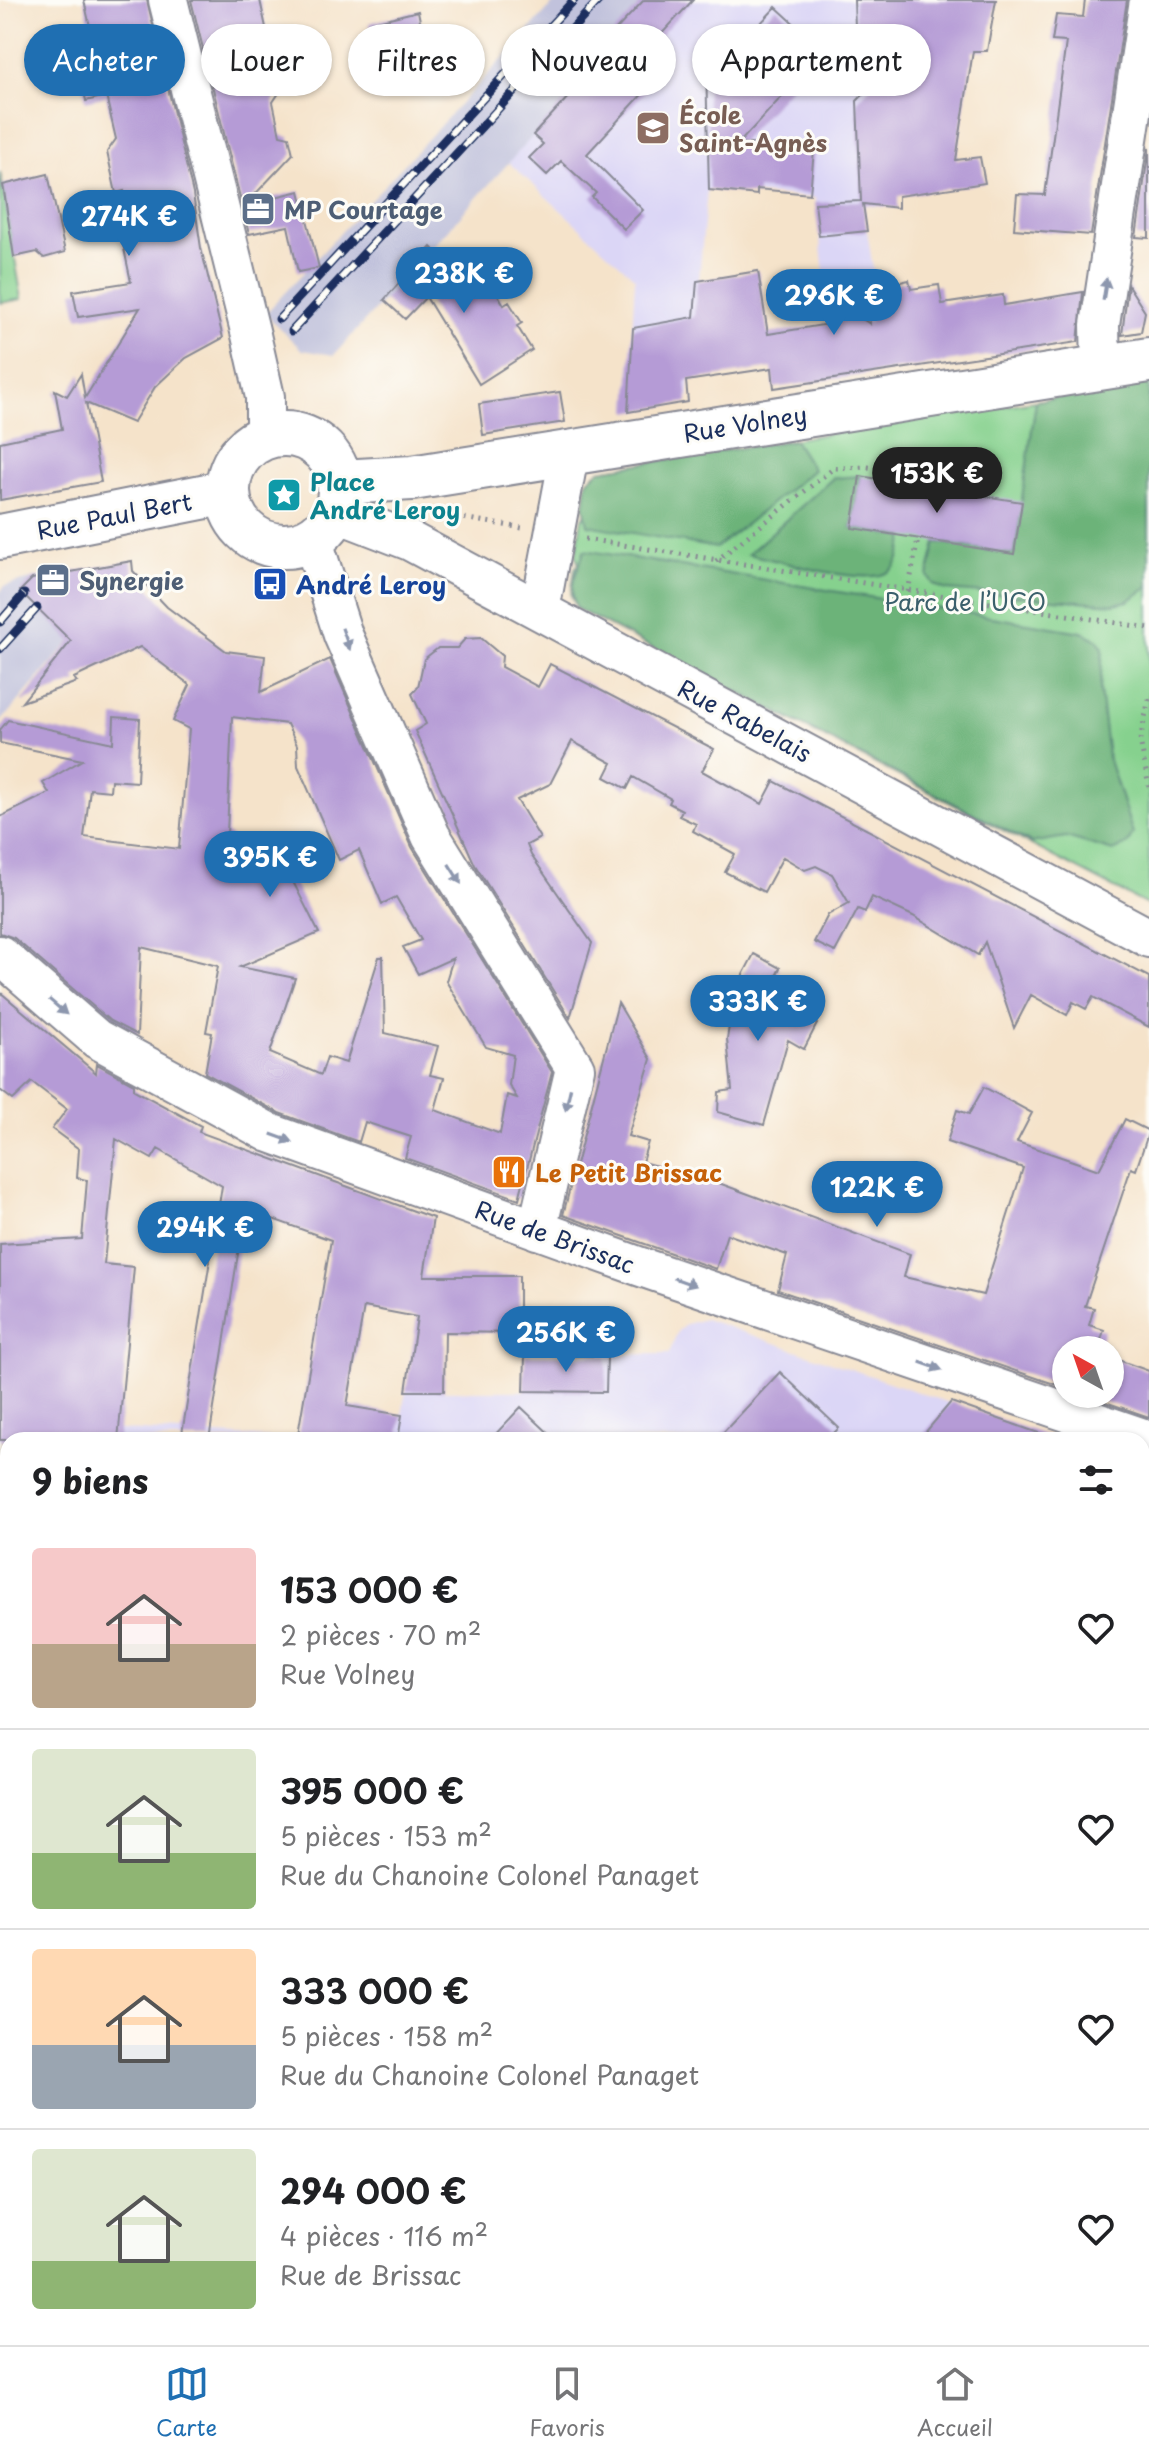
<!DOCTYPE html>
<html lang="fr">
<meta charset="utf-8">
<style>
:root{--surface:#fff;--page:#f2f2f2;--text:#202124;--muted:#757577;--line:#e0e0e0;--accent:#1f6fb2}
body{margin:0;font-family:"Playpen Sans",sans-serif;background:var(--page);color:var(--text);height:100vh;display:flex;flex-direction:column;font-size:30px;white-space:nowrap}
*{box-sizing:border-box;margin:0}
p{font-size:26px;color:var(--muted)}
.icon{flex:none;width:44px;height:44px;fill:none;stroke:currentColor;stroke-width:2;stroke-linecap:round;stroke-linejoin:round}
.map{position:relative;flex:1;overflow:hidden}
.details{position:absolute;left:0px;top:1432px;width:1150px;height:914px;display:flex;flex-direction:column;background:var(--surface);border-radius:24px 24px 0 0;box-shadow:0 2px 6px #0004}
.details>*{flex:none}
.hud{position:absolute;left:24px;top:24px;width:1102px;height:72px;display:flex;gap:16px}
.needle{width:52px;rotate:320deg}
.controls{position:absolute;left:1052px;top:1336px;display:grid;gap:16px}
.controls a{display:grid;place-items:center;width:72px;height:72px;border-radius:50%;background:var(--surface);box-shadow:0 2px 6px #0004;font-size:40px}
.price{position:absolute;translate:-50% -68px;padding:0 18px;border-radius:28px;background:var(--accent);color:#fff;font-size:26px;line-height:52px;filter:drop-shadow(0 2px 4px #0008)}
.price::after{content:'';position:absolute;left:50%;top:48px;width:24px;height:18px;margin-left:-12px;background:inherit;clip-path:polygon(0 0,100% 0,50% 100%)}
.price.on{background:#222;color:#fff}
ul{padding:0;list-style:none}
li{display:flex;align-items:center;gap:24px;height:200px;padding:0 32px}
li+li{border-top:2px solid var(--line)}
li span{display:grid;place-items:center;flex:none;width:224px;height:160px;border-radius:8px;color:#555}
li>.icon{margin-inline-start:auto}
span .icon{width:96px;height:96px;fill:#fffc;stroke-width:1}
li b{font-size:34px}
h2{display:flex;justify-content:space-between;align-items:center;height:96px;padding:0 32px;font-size:34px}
.pill{padding:0 28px;border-radius:36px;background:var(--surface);box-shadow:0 2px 6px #0004;font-size:28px;line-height:72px}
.pill.on{background:var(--accent);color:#fff}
.dock{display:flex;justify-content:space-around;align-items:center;height:112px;border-top:2px solid var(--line);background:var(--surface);font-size:22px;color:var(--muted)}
.dock a{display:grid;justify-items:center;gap:4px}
.dock .on{color:var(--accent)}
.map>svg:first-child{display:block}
.built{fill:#dbd6f6}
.industrial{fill:#c1c2dc}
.green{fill:#86d18e;stroke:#508076;stroke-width:2}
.forest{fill:#6cb379;stroke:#44716c;stroke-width:2}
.building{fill:#b59bd6;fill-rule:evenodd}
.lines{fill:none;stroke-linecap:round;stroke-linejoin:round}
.minor-casing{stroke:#888994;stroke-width:42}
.major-casing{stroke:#888994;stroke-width:48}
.path{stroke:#888994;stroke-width:5;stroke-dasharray:2 6;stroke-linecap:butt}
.minor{stroke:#fff;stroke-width:38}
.major{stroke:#fff;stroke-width:44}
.rail-casing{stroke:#1b2f5e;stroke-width:9}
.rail{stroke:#fdfcf7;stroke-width:6;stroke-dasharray:18;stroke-linecap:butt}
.oneway{fill:#8d97ae}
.labels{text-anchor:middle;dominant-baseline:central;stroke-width:6;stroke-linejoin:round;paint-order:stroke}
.education-label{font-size:24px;font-weight:bold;fill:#785e54;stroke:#fdfcf7;text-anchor:start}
.service-label{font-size:24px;font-weight:bold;fill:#4e5e75;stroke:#fdfcf7;text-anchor:start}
.street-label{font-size:24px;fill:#1b2f5e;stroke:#fdfcf7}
.culture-label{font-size:24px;font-weight:bold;fill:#0d838f;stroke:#fdfcf7;text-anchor:start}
.transit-label{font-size:24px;font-weight:bold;fill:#164399;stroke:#fdfcf7;text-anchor:start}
.park-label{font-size:24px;fill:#3b606c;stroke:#fdfcf7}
.food-label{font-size:24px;font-weight:bold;fill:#c56008;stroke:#fdfcf7;text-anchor:start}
</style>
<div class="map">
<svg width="1149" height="2345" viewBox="0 0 1149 2345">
<rect width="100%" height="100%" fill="#fdfcf7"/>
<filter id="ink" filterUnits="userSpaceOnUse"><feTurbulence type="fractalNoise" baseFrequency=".0125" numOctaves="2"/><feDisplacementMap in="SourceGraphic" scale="16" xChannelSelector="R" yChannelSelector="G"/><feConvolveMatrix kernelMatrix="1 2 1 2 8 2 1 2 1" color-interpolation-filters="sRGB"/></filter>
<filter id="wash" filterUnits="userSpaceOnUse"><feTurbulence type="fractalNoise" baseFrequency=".006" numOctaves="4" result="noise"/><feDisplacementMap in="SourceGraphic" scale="32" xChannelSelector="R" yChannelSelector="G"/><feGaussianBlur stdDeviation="1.8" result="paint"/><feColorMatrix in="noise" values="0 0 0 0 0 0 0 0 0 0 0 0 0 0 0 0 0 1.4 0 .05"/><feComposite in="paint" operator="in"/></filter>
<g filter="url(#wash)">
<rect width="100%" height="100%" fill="#f5e3ca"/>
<path class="built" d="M644,0H981L896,134L898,208L863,205L889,371L837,379L815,198L707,190L688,402L628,412L635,278L508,162L620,40L613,33Z
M705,1319L1028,1430L1024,1440H398L406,1391H524L525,1355L669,1354L678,1331L686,1324Z
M64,1427L309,1440H63Z
M0,1461L8,1462V2007H0Z"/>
<path class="industrial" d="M557,0H644L613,33L620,40L334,355L302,350L265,314Z
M39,577L69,603L75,636L0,723V592L5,586Z"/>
<path class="green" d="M0,172L22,299L0,303Z
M1149,383V906L577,609L571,595L575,568L579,564L576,556L582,518L585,517L587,481L600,470Z"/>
<path class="forest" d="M1149,383V587L1128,601L1114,604L946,590L934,585L928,576L936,542L1014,554L1036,401Z
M794,440L813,470L716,548L588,525L584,506L587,481L600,470Z
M860,476L852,528L905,537C902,548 900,564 890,571C869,588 777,560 748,554L833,478Z
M584,550L1082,632L1097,639L1103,648L1100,690L1108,757L1133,834L1127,845L1113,851L1066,837L1031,843L577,609C565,584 580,570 584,550Z"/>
<g id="blocks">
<path class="building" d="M84,0H147L193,194L201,248L223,338L186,358L155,387L133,423L86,403L101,482L0,500V442L62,429L55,390L67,396L81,374L85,398L140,308L78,317L73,291L131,282L122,239L131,224L124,191L116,193L107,152L116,139L106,96L86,101L80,71L99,66Z
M191,0H260L270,46L239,53L278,79L281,90L273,102L280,135L289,137L293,154L246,204L300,191L319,268L298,272L288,226L249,234Z
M644,0H693L631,67L650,66L637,81L647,89L587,154L643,210L624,229L592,197L596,193L561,161L547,175L529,158L543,144L533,135L621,40L613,33Z
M854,0H996L987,51H973L956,160L980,157L985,183L898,196V208L863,204L867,231L819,236L815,203L861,201L857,101L904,53L856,54Z
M1085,0H1127L1091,235L1014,229L1017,194L1045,195L1066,42L1052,41L1056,15L1083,17Z
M776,7L824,51L739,143L814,150L810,194L757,189V195L709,190L706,65L722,64Z
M418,11L426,50L377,61L369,23Z
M1149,148V238L1136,237Z
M48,174L65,252L44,258L37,252L14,257L3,185Z
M431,247L450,265L471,295L491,283L504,305L509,302L522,323L517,326L532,350L479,384L426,297L405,319L384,300Z
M758,271L768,334L829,324L826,295L870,324L866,290L909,280L911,289L939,285L942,304L1003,295L1004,305L1083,292L1078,342L774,388L772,368L686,381L688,402L628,412L633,328L694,317L697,281Z
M1128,285L1145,312L1141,332L1122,335Z
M560,392L565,422L483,435L479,404Z
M860,476L1022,502L1014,554L852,528Z
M132,561L133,571L167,607L226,651L265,656L261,692L330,659L412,847L552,1072L519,1199L405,1158L411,1137L365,1122L359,1142L279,1113L205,1073L212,1033L206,1032L218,966L141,947L137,1035L110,1021L14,938L0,933V817L49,793L43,783L82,760L0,743V730L8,720L113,743L114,717L140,719L137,782L111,780L110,791L90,789L84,837L179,849L189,729L173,721L190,685L140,647L74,678L77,682L22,702L71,641L20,591L32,579ZM232,717L287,724L297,745L298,766L339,860L359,850L382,904L396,897L421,940L403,947L418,974L453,958L446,981L486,1047L513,1055L509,1085L517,1098L507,1095L500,1134L435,1110L444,1078L430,1075L438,1046L385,1033L383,957H379L346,1063L327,1057L321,1075L270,1053L295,978L240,967L319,933L281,858L274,862L236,852V840L227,834Z
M481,638L502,656L501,667L538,687L550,664L714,749L702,771L762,804L774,781L1149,977V1027L1093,997L1086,1009L1073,1002L1067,1015L1031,995L1014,1028L985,942L978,955L913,916L872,897L865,912L858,909L835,952L814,942L828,915L849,903L832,874L816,866L805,870L783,857L764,892L725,872L735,854L693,831L696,824L679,816L682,810L669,803L671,799L633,777L627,789L605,777L612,763L572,741L550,784L517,800L540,838L527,845L531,855L592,943L570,1018L475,865L415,731L426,724L412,694L418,687L424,659L438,648H457L465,639Z
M754,954L780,968L765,998L817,1024L804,1049L788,1040L764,1125L718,1112L719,1092L732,1090L727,1039L731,1014L726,1007Z
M0,992L96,1073L97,1064L134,1084V1090L201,1126L199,1132L433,1218L424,1276H519V1333L445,1332L444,1391H406L417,1317L364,1307L347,1406L402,1415L398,1440H297L331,1240L245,1209L209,1440H181L222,1186L158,1149L152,1159L116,1139L104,1264L134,1267L118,1440H0V1244L82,1239L87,1180L77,1178L79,1149L52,1129L67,1109L32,1082L13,1100L0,1090Z
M618,1003L651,1059L628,1136L648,1142L642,1162L716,1182L910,1254L904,1277L983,1295L1023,1168L947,1142L957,1110L969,1114L984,1087L1032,1113L1017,1142L1099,1170L1125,1119L1149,1131L1136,1170L1131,1168L1085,1306L1094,1308L1089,1325L1104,1330L1098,1350H1066V1388L778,1290L787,1255L727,1234L716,1269L563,1215Z
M525,1355L607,1356L606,1392L524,1391Z
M1110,1357L1149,1371V1417L1082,1394H1110Z
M780,1372L839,1428L827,1440H716Z
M951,1402L1047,1436V1440H919Z
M521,1407L556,1440H490Z"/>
</g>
</g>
<g filter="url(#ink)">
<use href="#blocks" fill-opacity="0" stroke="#888994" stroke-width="2"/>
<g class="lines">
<g class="minor-casing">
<path id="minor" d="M168,0L251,335L265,397V436
M1101,367L1100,325L1149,0
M335,512L410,541L1149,938
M312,538L343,635L431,836L575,1068L537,1230
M540,610L570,450
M0,955L97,1039L270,1133L641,1267L1149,1440
M0,2068L8,2076
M1142,2180L1149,2176
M293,2338L301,2345
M745,2338L748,2345
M1095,2338L1096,2345"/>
</g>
<g class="major-casing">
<path id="major" d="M228 490a56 56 0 1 1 112 0a56 56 0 1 1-112 0Z
M340,482L412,478L1149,360
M0,537L227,492"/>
</g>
<path class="path" d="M433,513L522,528
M585,539L1149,628
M716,561L834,468L867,467L935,475L933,488
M908,592L918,539
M1149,699L1140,740L1149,787
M2,2345L9,2338
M21,2345L28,2338"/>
<use href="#minor" class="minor"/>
<use href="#major" class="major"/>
<g class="rail-casing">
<path id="rail" d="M279,319L574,0
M292,331L599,0
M0,622L24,594
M0,649L37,608"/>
</g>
<use href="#rail" class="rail"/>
</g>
<defs><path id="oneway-solid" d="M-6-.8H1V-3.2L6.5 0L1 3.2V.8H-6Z" transform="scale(2)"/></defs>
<g class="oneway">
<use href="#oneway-solid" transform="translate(1105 289) rotate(-81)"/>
<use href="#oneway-solid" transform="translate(346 639) rotate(70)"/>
<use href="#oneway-solid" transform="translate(455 874) rotate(58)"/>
<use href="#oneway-solid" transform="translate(58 1007) rotate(41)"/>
<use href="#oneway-solid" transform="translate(568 1099) rotate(103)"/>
<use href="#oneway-solid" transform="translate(282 1138) rotate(20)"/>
<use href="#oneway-solid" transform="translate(685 1282) rotate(19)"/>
<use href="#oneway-solid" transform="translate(931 1366) rotate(19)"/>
</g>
</g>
<defs>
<g id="school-square" transform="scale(1.8)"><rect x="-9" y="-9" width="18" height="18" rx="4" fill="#8d6e63" stroke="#fdfcf7"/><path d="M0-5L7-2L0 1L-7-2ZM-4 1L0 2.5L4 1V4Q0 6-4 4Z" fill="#fff"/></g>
<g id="office-square" transform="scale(1.8)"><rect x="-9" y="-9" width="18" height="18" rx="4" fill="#5c6f8a" stroke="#fdfcf7"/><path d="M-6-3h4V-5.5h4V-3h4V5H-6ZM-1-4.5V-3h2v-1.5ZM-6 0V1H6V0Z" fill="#fff"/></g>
<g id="sight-square" transform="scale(1.8)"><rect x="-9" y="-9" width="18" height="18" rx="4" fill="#0f9aa8" stroke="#fdfcf7"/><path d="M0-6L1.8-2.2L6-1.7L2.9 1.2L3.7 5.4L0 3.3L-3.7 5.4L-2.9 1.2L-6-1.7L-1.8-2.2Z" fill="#fff"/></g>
<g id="bus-square" transform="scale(1.8)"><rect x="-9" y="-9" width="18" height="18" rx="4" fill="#1a4fb4" stroke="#fdfcf7"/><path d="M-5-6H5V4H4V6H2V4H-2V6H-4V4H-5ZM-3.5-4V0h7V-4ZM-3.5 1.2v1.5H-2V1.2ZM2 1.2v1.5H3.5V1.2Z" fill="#fff"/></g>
<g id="restaurant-square" transform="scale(1.8)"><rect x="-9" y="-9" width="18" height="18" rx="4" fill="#e8710a" stroke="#fdfcf7"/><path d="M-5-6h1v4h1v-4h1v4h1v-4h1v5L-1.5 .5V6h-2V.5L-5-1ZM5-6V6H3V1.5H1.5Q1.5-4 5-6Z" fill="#fff"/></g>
</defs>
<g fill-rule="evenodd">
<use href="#school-square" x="653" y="128"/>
<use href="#office-square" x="258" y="209"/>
<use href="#sight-square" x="284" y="495"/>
<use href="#office-square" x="53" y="580"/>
<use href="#bus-square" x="270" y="584"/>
<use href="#restaurant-square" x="509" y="1172"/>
</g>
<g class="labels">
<g class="education-label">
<text x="679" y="114">École<tspan x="679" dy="28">Saint-Agnès</tspan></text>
</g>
<g class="service-label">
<text x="284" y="209">MP Courtage</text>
<text x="79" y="580">Synergie</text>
</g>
<g class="street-label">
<text transform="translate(745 423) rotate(-9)">Rue Volney</text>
<text transform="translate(114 515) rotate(-11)">Rue Paul Bert</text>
<text transform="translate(745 720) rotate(28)">Rue Rabelais</text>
<text transform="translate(555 1236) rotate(20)">Rue de Brissac</text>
</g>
<g class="culture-label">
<text x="310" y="481">Place<tspan x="310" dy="28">André Leroy</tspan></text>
</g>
<g class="transit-label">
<text x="296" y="584">André Leroy</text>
</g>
<g class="park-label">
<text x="965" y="601">Parc de l’UCO</text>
</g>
<g class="food-label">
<text x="535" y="1172">Le Petit Brissac</text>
</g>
</g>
</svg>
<div class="controls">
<a><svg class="needle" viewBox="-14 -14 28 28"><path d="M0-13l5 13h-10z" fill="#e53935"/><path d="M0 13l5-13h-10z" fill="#757577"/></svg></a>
</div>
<b class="price" style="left:129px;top:258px">274K €</b>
<b class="price" style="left:464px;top:315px">238K €</b>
<b class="price" style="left:834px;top:337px">296K €</b>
<b class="price on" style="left:937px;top:515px">153K €</b>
<b class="price" style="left:270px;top:899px">395K €</b>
<b class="price" style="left:758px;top:1043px">333K €</b>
<b class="price" style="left:877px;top:1229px">122K €</b>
<b class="price" style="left:205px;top:1269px">294K €</b>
<b class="price" style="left:566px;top:1374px">256K €</b>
<div class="hud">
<a class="pill on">Acheter</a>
<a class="pill">Louer</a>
<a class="pill">Filtres</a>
<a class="pill">Nouveau</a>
<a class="pill">Appartement</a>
</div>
<section class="details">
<h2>9 biens<svg class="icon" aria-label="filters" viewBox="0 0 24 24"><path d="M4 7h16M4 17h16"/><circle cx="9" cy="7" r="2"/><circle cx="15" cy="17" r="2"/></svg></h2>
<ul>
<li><span style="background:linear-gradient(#f6c9c9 60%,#b9a48a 0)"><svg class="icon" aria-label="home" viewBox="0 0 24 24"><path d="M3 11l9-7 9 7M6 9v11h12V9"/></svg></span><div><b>153 000 €</b><p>2 pièces · 70 m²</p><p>Rue Volney</p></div><svg class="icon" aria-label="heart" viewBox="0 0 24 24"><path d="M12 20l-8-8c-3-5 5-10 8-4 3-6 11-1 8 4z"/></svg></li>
<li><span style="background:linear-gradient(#dfe7d0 65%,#8fb573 0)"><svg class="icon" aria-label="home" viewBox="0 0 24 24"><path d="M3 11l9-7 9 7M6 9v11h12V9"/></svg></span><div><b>395 000 €</b><p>5 pièces · 153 m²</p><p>Rue du Chanoine Colonel Panaget</p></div><svg class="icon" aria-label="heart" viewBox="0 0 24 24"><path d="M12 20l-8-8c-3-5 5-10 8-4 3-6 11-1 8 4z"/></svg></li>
<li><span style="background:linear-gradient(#ffd9b3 60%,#9aa5b1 0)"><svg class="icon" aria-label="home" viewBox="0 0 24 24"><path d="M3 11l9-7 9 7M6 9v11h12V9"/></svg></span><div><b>333 000 €</b><p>5 pièces · 158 m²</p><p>Rue du Chanoine Colonel Panaget</p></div><svg class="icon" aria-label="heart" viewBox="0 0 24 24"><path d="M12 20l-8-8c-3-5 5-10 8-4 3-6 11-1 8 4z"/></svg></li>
<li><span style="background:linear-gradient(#dfe7d0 70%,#8fb573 0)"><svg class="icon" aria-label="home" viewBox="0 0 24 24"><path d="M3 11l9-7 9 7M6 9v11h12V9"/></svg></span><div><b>294 000 €</b><p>4 pièces · 116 m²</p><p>Rue de Brissac</p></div><svg class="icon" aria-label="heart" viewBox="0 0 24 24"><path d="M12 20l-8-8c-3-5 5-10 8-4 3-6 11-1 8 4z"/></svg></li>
</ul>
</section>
</div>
<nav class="dock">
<a class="on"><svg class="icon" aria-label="map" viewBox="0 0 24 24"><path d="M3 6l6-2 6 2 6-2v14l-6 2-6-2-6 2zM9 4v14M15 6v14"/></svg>Carte</a>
<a><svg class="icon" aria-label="saved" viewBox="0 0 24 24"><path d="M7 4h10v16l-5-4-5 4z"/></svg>Favoris</a>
<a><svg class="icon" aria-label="home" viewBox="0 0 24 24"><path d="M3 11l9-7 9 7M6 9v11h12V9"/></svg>Accueil</a>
</nav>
